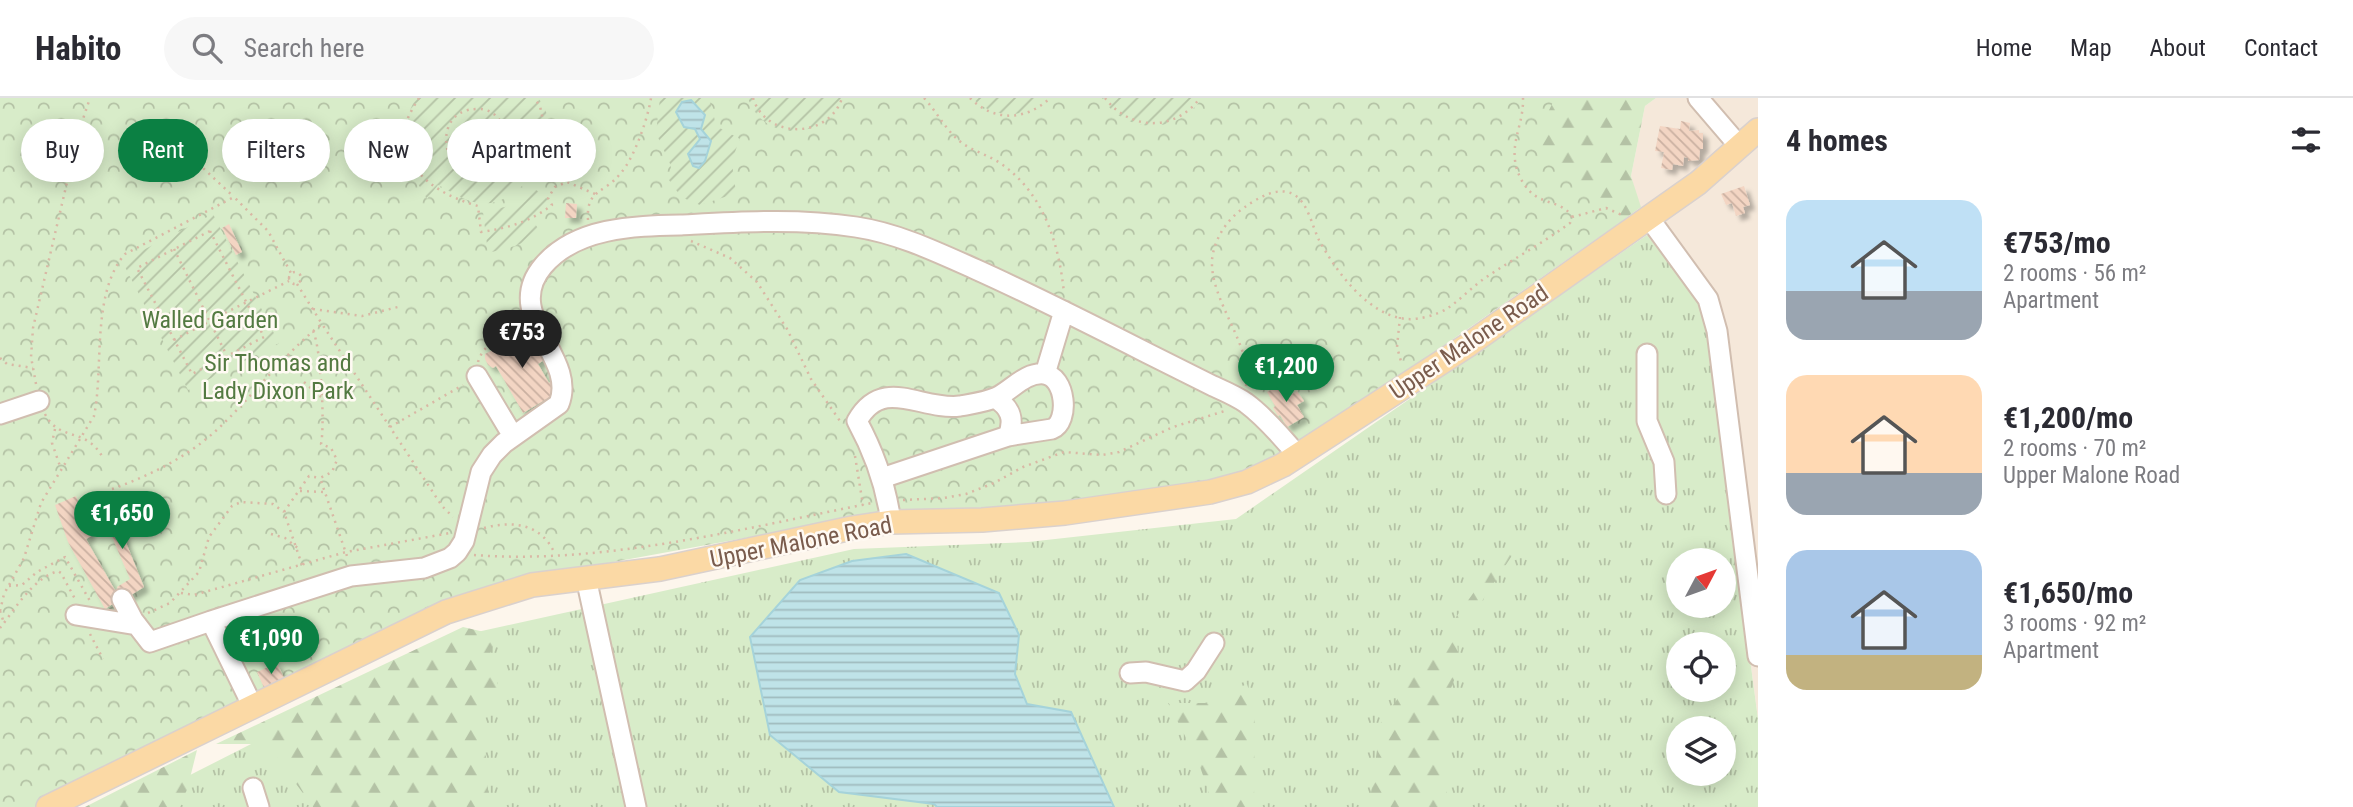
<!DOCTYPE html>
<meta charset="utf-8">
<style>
:root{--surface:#fff;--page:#f7f7f7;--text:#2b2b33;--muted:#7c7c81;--line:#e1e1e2;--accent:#0b8043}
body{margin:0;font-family:"Roboto Condensed",sans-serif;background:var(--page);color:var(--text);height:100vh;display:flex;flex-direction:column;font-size:26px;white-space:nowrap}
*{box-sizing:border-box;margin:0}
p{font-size:23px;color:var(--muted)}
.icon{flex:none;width:38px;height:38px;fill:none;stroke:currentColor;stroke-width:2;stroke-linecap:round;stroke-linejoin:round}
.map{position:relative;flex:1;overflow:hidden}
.side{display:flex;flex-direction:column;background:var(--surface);width:595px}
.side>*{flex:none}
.top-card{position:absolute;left:21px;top:21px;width:665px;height:63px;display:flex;gap:14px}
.needle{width:46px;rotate:49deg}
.fabs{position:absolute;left:1666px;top:450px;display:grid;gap:14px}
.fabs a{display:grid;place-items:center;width:70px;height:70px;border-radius:50%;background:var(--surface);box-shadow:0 4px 18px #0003;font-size:35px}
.price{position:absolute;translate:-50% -60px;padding:0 16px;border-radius:24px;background:var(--accent);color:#fff;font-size:23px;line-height:46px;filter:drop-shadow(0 2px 4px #0008)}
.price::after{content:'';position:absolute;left:50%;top:42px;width:21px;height:16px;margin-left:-10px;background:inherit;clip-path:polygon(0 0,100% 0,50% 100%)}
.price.selected{background:#222;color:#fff}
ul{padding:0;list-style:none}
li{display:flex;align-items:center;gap:21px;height:175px;padding:0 28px}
li span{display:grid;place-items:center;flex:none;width:196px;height:140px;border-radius:21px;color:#555}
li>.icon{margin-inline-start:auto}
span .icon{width:84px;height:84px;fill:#fffc;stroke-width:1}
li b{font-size:30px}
h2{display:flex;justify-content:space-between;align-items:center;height:84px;padding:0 28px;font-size:30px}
.tag{padding:0 24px;border-radius:32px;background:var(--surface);box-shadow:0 4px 18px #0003;font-size:24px;line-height:63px}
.tag.selected{background:var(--accent);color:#fff}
header{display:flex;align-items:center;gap:42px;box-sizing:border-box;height:98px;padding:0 35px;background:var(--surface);border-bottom:2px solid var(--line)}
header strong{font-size:33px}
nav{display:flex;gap:38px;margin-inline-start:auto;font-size:24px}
.search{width:490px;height:63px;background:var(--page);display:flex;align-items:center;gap:18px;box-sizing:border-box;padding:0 24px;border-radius:38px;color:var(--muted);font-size:26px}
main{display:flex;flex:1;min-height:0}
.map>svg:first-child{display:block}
.residential{fill:#f5e8da}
.grass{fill:url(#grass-tufts);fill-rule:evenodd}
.forest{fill:url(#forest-firs)}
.park{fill:url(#park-crowns)}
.garden{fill:url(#garden-furrows)}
.water{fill:url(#water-rules);stroke:#a5d3da;stroke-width:2}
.building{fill:url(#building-back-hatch);filter:url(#shadow)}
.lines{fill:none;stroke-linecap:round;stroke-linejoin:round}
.minor-casing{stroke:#d1beb0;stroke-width:23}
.major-casing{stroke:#dad1cd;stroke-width:26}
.path{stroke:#d9b8a5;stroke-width:2.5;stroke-dasharray:2 5;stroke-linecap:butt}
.minor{stroke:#fff;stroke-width:19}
.major{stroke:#fbd9a5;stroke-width:23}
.labels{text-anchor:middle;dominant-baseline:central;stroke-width:5;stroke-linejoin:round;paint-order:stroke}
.park-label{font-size:24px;fill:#537a41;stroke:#fffaf3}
.street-label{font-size:24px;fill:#7a5c4d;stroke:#fffaf3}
</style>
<header>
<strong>Habito</strong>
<div class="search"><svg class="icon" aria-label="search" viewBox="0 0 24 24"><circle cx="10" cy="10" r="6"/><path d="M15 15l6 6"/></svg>Search here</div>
<nav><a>Home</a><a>Map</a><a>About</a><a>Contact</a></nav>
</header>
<main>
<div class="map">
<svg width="1758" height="709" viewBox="0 0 1758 709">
<defs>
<pattern id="grass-tufts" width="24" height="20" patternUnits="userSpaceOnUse" patternTransform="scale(1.75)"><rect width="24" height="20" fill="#d8ecc9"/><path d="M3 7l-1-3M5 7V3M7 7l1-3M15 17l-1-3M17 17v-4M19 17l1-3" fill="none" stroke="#b4c2a5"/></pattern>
<pattern id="forest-firs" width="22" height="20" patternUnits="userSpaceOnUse" patternTransform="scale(1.75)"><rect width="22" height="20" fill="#d8ecc9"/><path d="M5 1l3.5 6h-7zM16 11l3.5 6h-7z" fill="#b4c2a5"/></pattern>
<pattern id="park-crowns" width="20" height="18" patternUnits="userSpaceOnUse" patternTransform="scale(1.75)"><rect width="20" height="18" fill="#d8ecc9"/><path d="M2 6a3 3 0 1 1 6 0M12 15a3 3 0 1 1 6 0" fill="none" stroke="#b4c2a5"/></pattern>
<pattern id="garden-furrows" width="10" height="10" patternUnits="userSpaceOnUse" patternTransform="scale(1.75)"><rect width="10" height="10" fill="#d8ecc9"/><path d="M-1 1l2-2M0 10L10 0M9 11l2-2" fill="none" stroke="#b4c2a5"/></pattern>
<pattern id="water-rules" width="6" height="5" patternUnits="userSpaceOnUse" patternTransform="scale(1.75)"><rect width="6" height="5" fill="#bfe3e8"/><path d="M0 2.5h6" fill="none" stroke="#a0bbbe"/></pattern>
<pattern id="building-back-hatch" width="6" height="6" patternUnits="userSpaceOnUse" patternTransform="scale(1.75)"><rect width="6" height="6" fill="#f3d5c3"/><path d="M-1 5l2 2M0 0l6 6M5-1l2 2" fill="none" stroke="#cab0a1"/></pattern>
<filter id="shadow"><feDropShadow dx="5" dy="5" stdDeviation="2" flood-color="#0004"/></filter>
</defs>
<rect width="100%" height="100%" fill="#fdf6ec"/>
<path class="residential" d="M1656,0H1758V621L1703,208L1647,137L1631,78L1645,8Z"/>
<path class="grass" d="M1647,137L1703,208L1758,621V709H127L468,536L854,451L1028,444L1236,421ZM1678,462H1724V508H1678ZM1678,546H1724V592H1678ZM1678,630H1724V676H1678Z"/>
<path class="forest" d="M1529,0H1656L1645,8L1631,78L1641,109L1618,126L1591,119L1536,87Z
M1517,434L1513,456L1457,541L1459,569L1444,609L1447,701L1450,709H1369L1381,624Z
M463,529L497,537L490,556L500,595L475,617L486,659L489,709H313L267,646H216Z
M1247,586L1255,611L1254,709H1214L1198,663L1168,605H1205Z
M197,652L187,692L178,709H85Z"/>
<path class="park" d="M0,0H1555L1534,43L1618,126L1280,362L1207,386L1063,406L888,414L531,479L45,709H0Z"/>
<path class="garden" d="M416,0H538C570,36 524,113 477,105C463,102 450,93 438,87L427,101C404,63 393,42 416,0Z
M660,0H708L712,9L716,28L740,41C731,61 731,74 737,95L700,107L681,99L669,82L671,68L656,35Z
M748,0H841C825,43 763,45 748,0Z
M972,0H1047C1026,22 993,21 972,0Z
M1102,0H1202C1178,37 1126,37 1102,0Z
M535,91L555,107L534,124L542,137L515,148L488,155L483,114L513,107Z
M213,116L279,245L188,292L122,163Z"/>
<path class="water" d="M691,2L705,17L701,31L711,43L705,63L699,70L693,68L688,56L700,41L695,31L684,29L676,14L682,4Z
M906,456L999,495L1019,537L1015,576L1027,606L1071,614L1114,709H937L934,706L839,694L770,637L750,539L800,482L852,463Z"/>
<path class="building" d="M1681,23L1690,25L1689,33L1699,32V35H1703V51H1700L1699,62L1688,63V60L1684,59L1683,68L1673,66L1672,72L1661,70L1664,54L1655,53L1660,28L1680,31Z
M470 41a8 8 0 1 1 16 0a8 8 0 1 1-16 0Z
M1744,88L1750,107L1743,109L1745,115L1736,118L1732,105L1726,107L1721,96Z
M566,105L577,106L576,120H565Z
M229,126L242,154L236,157L222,130Z
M527,232L535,245L538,243L542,249L538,251L544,262L538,266L549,285L553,282L555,286L551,288L555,296L523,315L496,268L493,270L488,267L485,261V256L500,248L504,240L512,241Z
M1284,284L1291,297L1297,293L1304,303L1297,307L1304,319L1287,329L1280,317L1278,318L1273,310L1275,308L1267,294Z
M76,398L91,438L86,441L120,501L105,511L68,444L55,407Z
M108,400L144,489L123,502L117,489L130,481L97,404Z
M277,565L285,582L265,592L257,574Z"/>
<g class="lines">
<g class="minor-casing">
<path id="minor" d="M1698,0L1740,49
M1649,120L1708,201L1717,233L1758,558
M1647,256V323L1664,364L1666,396
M1045,276L1064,213
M477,278L513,338
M995,300C1010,309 1015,321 1008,338
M0,316L39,303
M882,380L1008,338L1052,331C1070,324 1066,278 1044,276C1025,274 1012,292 997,299C986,304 971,306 960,308C921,313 883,277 857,323C875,356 886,388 891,424
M586,480L636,709
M122,501L133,522L150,544L211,523L253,609
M76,517L137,527
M211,523L351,478L424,470L450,460L457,454L464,443L481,374L492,357L504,345L559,306C578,258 501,218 543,168C576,129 634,128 681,127C739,124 798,120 856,129C897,135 937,154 975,171C1033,197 1090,226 1147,255C1169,266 1191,277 1213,288C1224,293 1236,298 1246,305C1265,319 1283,340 1298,358
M1130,575L1146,574L1185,583L1196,573L1214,545
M253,690L259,709"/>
</g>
<g class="major-casing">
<path id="major" d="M48,709L446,514L532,487L660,471L852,430L891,424L982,422L1065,415L1210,394L1247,384L1283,367L1468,247L1698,85L1758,32"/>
</g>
<path class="path" d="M419,0C415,6 411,13 408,20C406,25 407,31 406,36C404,77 443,98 478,108L481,134C508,130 530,124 552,107L548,100L555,89L567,84L595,96
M753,0C766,42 829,41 842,0
M924,0C938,15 945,32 962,45C973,53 988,57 1000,65C1043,94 1059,145 1064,195
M970,0C994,24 1026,23 1050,0
M1105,0C1130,33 1175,34 1200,0
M477,41L488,40L484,33L476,30L469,34L465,42L468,52C477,60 484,61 495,56L510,69C446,111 421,10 478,11C495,11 502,23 507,38L546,37L540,8L534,0
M188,56L234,99
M1572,119L1606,110L1622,117
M588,122C586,91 604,96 620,76C634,61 648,20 651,0
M210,133L264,239L192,276L137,170Z
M691,143L730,160L757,184L787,231L811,281L840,323
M174,151L227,258
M289 180a6 6 0 1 1 12 0a6 6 0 1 1-12 0Z
M297,186L322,226
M313,211L362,218L402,208
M225,215L289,183
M1400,219L1397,249L1402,267
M313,233C321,249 325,328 321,346L331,350L337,362L332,374L320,380L348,461
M174,242L216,220
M0,260L7,266L33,270
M478,264C484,244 505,235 523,230
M304,284L321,299
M36,286L31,259L33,230L79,33L90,0
M1246,288C1254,249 1210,204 1212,162C1214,141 1227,121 1245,109C1258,100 1277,88 1293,96C1308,104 1312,128 1319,142C1336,173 1368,218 1407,221C1419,222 1437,217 1448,210C1461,201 1472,189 1485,180C1513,161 1543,145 1570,125L1572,119C1566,107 1551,106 1539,100C1531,96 1525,89 1521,81C1505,50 1524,30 1523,0
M45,316C60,345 86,328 103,360
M390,329L463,287
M55,331L52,345L61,371
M855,358L863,407
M112,391C152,377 193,356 223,326C257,293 285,255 322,226L442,408L453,419
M300,393L324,394
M903,402L944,400L966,396L994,385L1023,369L1064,354L1102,357L1119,354L1173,329L1228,312
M484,430C513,422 542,426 555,456
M271,436L285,440L299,451
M474,457C603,467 745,430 872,405
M302,467L284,414L309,378L320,380
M9,488L22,487L37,474L65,459L90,503
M181,495L194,497L346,454L450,435
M0,513L4,496L24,460L41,405L94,318C104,271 91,195 125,156L234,99L268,133L291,175
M0,513L4,525
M148,515L170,505L199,474L209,439L232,408L241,404L273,406L284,414
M0,530C16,510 32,481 58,473L61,475L75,501
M90,536L103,561"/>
<use href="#minor" class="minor"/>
<use href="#major" class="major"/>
</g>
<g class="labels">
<g class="park-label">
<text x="210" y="222">Walled Garden</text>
<text x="278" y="265">Sir Thomas and<tspan x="278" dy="28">Lady Dixon Park</tspan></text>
</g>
<g class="street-label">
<text transform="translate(1469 244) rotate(-34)">Upper Malone Road</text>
<text transform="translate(801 444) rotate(-11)">Upper Malone Road</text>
</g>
</g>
</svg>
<div class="fabs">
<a><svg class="needle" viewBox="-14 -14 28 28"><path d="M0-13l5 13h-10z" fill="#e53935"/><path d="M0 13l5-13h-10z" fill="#7c7c81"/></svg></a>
<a><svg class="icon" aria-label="locate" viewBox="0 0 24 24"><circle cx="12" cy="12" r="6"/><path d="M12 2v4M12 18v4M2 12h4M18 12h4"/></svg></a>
<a><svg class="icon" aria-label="layers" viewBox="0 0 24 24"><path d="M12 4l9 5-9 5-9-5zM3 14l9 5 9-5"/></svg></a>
</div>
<b class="price selected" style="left:522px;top:272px">€753</b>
<b class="price" style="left:1286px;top:306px">€1,200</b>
<b class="price" style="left:122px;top:453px">€1,650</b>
<b class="price" style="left:271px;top:578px">€1,090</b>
<div class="top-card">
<a class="tag">Buy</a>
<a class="tag selected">Rent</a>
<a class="tag">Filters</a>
<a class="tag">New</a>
<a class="tag">Apartment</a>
</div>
</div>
<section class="side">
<h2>4 homes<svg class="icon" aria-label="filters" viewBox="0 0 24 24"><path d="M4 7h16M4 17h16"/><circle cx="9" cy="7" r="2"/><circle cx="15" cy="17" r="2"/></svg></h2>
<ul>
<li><span style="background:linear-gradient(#bfe0f5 65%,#9aa5b1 0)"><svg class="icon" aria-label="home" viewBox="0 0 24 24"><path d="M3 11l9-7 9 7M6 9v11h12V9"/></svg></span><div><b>€753/mo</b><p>2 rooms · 56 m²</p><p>Apartment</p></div></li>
<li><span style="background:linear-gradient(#ffd9b3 70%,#9aa5b1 0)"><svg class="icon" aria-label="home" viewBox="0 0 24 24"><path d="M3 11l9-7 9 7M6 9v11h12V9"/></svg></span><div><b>€1,200/mo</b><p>2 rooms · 70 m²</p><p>Upper Malone Road</p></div></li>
<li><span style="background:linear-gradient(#a9c7e8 75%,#c2b280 0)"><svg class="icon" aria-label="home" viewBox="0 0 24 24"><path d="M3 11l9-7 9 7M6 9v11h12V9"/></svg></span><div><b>€1,650/mo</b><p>3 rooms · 92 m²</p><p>Apartment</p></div></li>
</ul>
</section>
</main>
